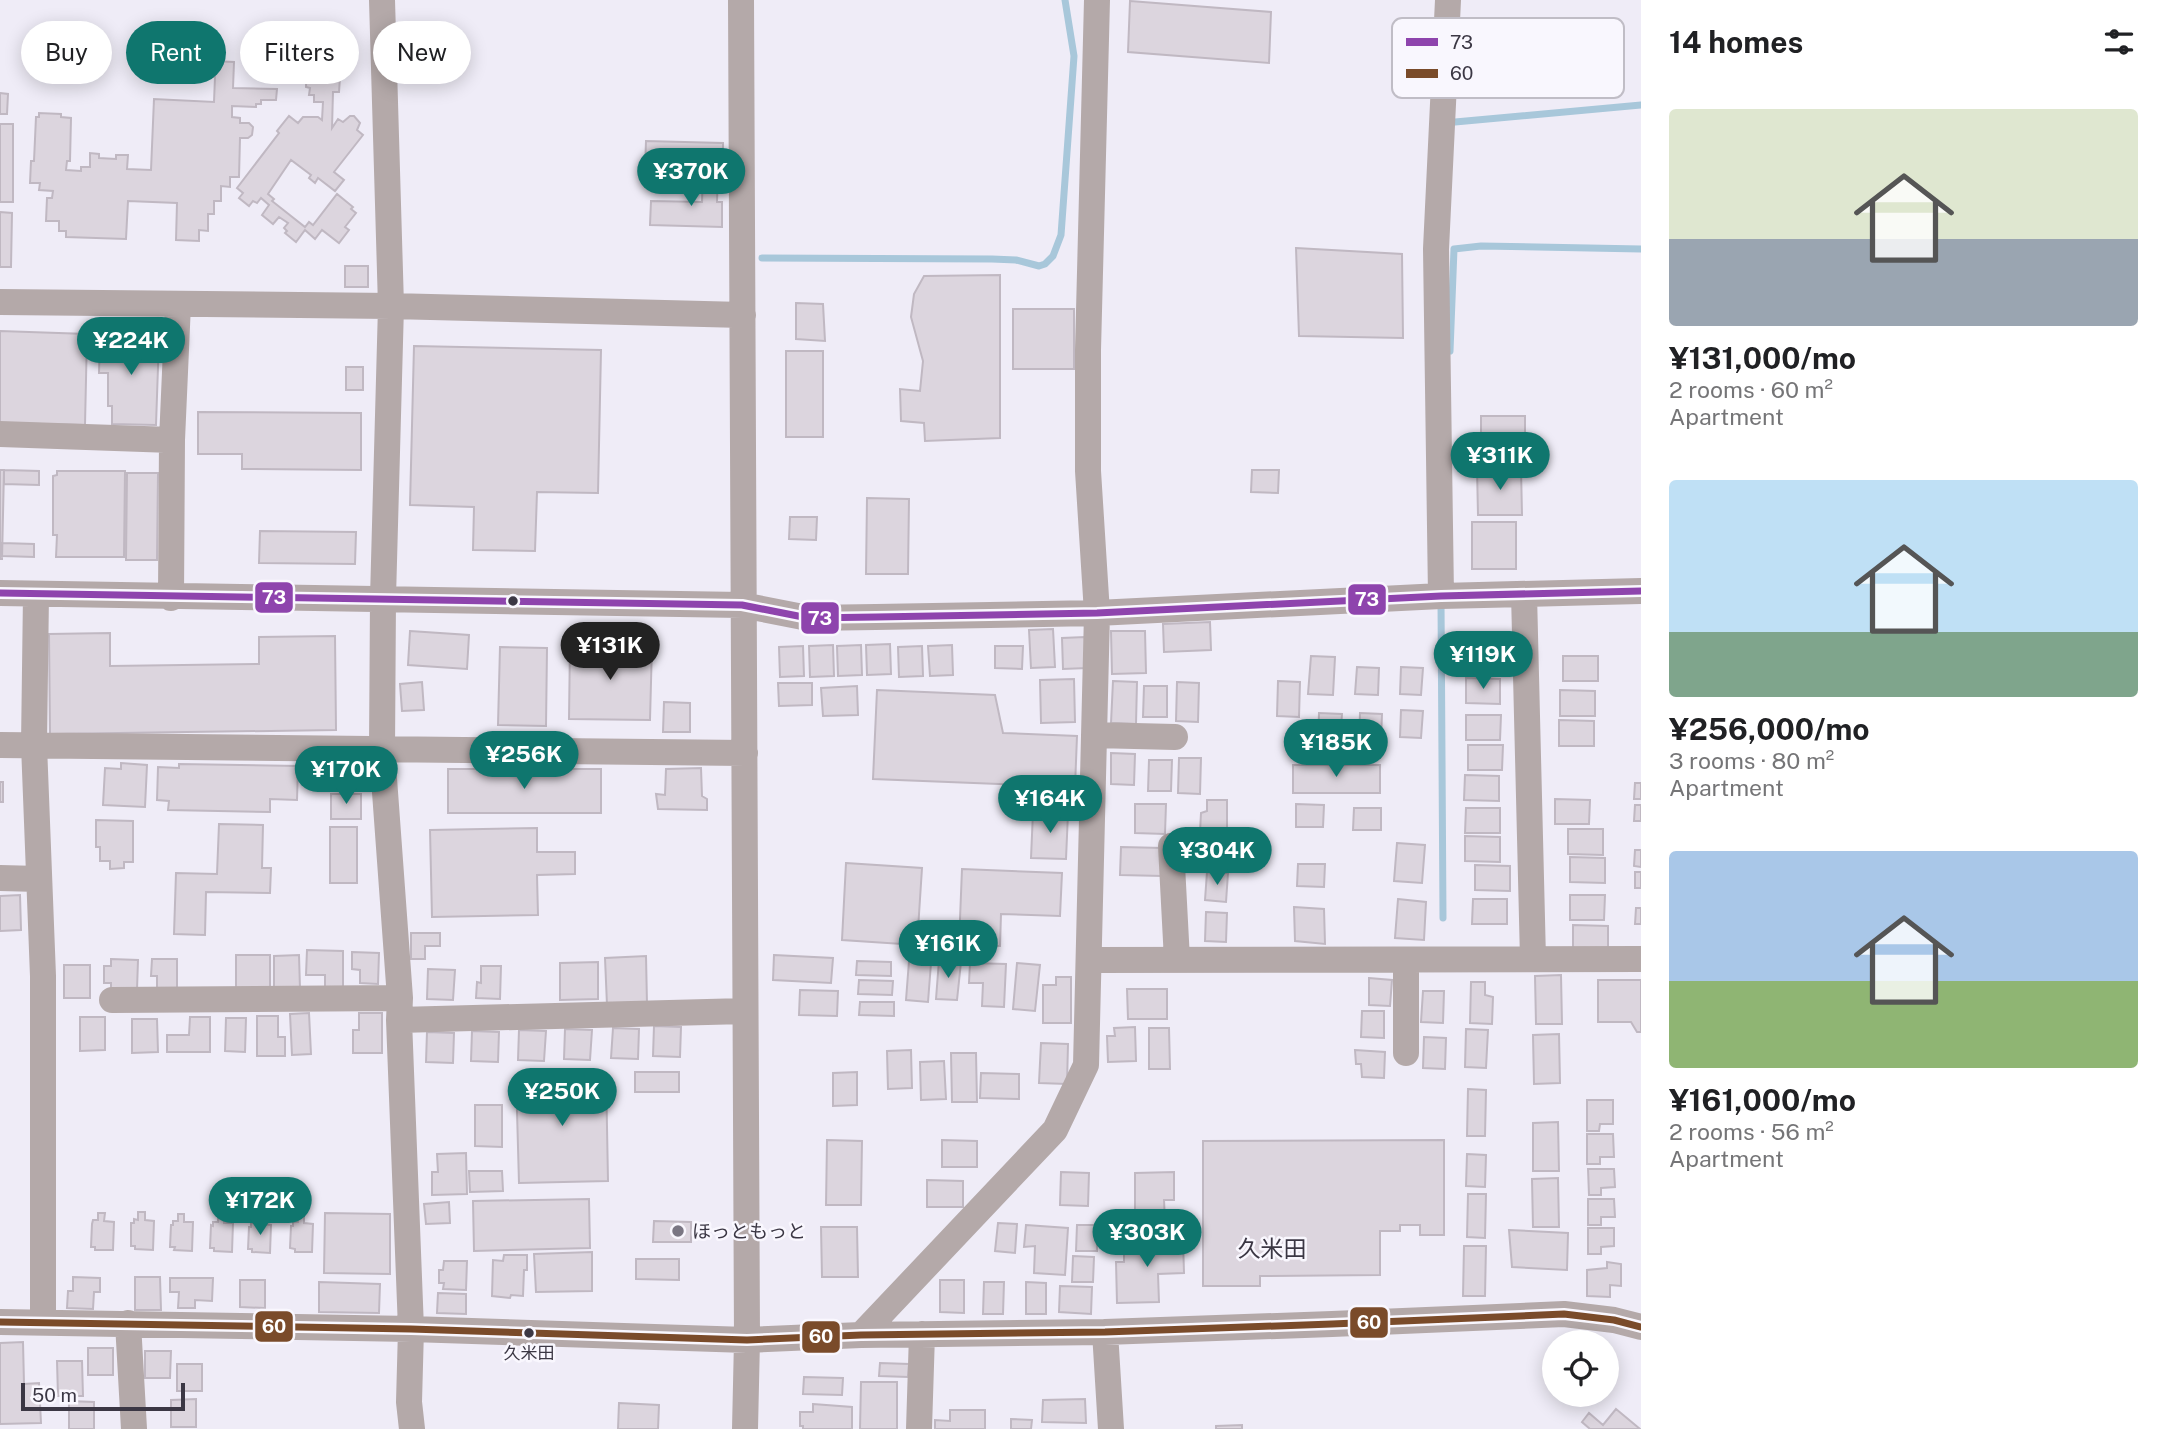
<!DOCTYPE html>
<meta charset="utf-8">
<style>
:root{--surface:#fff;--page:#f6f6f6;--text:#202124;--muted:#757577;--accent:#0f766e}
body{margin:0;font-family:"Public Sans","Noto Sans JP",sans-serif;background:var(--page);color:var(--text);height:100vh;display:flex;flex-direction:column;font-size:26px;white-space:nowrap}
*{box-sizing:border-box;margin:0}
p{font-size:23px;color:var(--muted)}
.icon{flex:none;width:38px;height:38px;fill:none;stroke:currentColor;stroke-width:2;stroke-linecap:round;stroke-linejoin:round}
.map{position:relative;flex:1;overflow:hidden}
.side{display:flex;flex-direction:column;background:var(--surface);width:525px}
.side>*{flex:none}
.top-card{position:absolute;left:21px;top:21px;width:665px;height:63px;display:flex;gap:14px}
.controls{position:absolute;left:1542px;top:1330px;display:grid;gap:14px}
.controls a{display:grid;place-items:center;width:77px;height:77px;border-radius:50%;background:var(--surface);box-shadow:0 4px 18px #0003;font-size:35px}
.scale{position:absolute;left:21px;bottom:18px;width:164px;box-sizing:border-box;padding-left:7px;border:4px solid #3b3744;border-top:0;font-size:19px;line-height:24px;white-space:nowrap;color:#3b3744;-webkit-text-stroke:5px #f9f7fe;paint-order:stroke}
.price{position:absolute;translate:-50% -60px;padding:0 16px;border-radius:24px;background:var(--accent);color:#fff;font-size:23px;line-height:46px;filter:drop-shadow(0 2px 4px #0008)}
.price::after{content:'';position:absolute;left:50%;top:42px;width:21px;height:16px;margin-left:-10px;background:inherit;clip-path:polygon(0 0,100% 0,50% 100%)}
.price.selected{background:#222;color:#fff}
ul{padding:0;list-style:none}
li{display:grid;align-content:center;gap:14px;height:371px;padding:0 28px}
li span{display:grid;place-items:center;height:217px;border-radius:7px;color:#555}
li>.icon{margin-inline-start:auto}
span .icon{width:126px;height:126px;fill:#fffc;stroke-width:1}
li b{font-size:30px}
h2{display:flex;justify-content:space-between;align-items:center;height:84px;padding:0 28px;font-size:30px}
.pill{padding:0 24px;border-radius:32px;background:var(--surface);box-shadow:0 4px 18px #0003;font-size:24px;line-height:63px}
.pill.selected{background:var(--accent);color:#fff}
main{display:flex;flex:1;min-height:0}
.map>svg:first-child{display:block}
.lines{fill:none;stroke-linecap:round;stroke-linejoin:round}
.stream{stroke:#a8c7da;stroke-width:7}
.building{fill:#dcd5de;stroke:#c0b8c2;stroke-width:2}
.minor{stroke:#b4a9a9;stroke-width:26}
.bus-1-casing{stroke:#f9f7fe;stroke-width:12}
.bus-2-casing{stroke:#f9f7fe;stroke-width:12}
.bus-1{stroke:#8e44ad;stroke-width:7}
.bus-2{stroke:#7a4b2a;stroke-width:7}
.bus-dot{fill:#3b3744;stroke:#f9f7fe;stroke-width:2.5}
.poi-dot{fill:#7a7683;stroke:#f9f7fe;stroke-width:2.5}
.labels{text-anchor:middle;dominant-baseline:central;stroke-width:5;stroke-linejoin:round;paint-order:stroke}
.bus-label{font-size:17px;fill:#3b3744;stroke:#f9f7fe}
.poi-label{font-size:19px;fill:#3b3744;stroke:#f9f7fe;text-anchor:start}
.quarter-label{font-size:23px;fill:#3b3744;stroke:#f9f7fe}
.key{fill:#f9f7fe;stroke:#c0bdc6;stroke-width:2}
.key-label{font-size:19px;fill:#3b3744}
.line-badge{stroke:#f9f7fe;stroke-width:2.5}
.badge-label{font-size:19px;text-anchor:middle;font-weight:bold;fill:#fff}
</style>
<main>
<div class="map">
<svg width="1641" height="1429" viewBox="0 0 1641 1429">
<rect width="100%" height="100%" fill="#efecf7"/>
<g class="lines">
<path class="stream" d="M1455,122L1641,105
M762,258L992,259L1016,260L1039,266L1045,264L1053,256L1061,235L1074,56L1065,0
M1450,351L1454,249L1481,246L1641,249
M1441,601L1443,918"/>
</g>
<path class="building" d="M1130,1L1271,12L1269,63L1128,52Z
M307,54L334,56L333,76L340,77L339,92H333L332,128L338,119L343,122L350,116H354L360,123L357,130L363,135L334,172L344,180L335,191L318,178L315,183L309,178L311,175L291,160L268,194L274,199L272,201L305,227L309,222L313,225L337,194L353,207L351,209L356,213L345,227L349,230L339,243L322,230L315,239L305,230L296,242L285,233L287,231L284,228L288,223L279,217L273,224L262,215L269,205L261,198L257,203L253,201L249,206L239,198L243,193L237,188L279,133L277,131L289,116L298,123L303,117H318L322,120L323,102H314V95H309L310,88L306,87Z
M212,61L234,62L233,88L277,89L276,100H261V104H256V107L232,106V117L240,118V123H249L253,127L252,135L248,138H240L239,177H230V187L221,186V201H214V214H208V231L199,230V241L176,240L177,203L128,201L126,239L66,237V231H59V221H46L47,198H52L53,191L39,190L40,183H30L31,161H34L36,117H39V113L61,114V117L71,118L70,161H67L66,170L81,171V167H90V153L99,154V158L116,159V155H128L127,169L151,170L154,99L214,102L215,77H211Z
M0,93L8,94L7,114H0Z
M0,124H13V202H0Z
M646,141L723,143V171L645,170Z
M703,171H718L717,202H722V227L650,225L651,201L702,202Z
M0,212L12,213L11,267H0Z
M1296,248L1402,254L1403,338L1299,336Z
M345,266H368V287H345Z
M1000,275V438L925,441L924,423L901,421L900,389L920,391L923,361L911,317L914,294L924,276Z
M796,303L823,304L825,341L796,339Z
M1013,309H1074V369H1013Z
M0,331L87,334L85,425L0,423Z
M110,333L143,334V338H159L156,425L112,424V406H108V373H99L100,339H110Z
M414,346L601,350L598,493L537,492L535,551L473,550L474,507L410,505Z
M786,351H823V437H786Z
M346,367H363V390H346Z
M198,412L361,413V470L242,469V454H198Z
M1481,416H1525V462L1481,463Z
M1477,468H1521L1522,515H1478Z
M0,470H4L2,559H0Z
M4,470L39,471V485L4,484Z
M1252,470H1279L1278,493L1251,492Z
M57,471H125L124,557H56L57,535H53V476L57,475Z
M127,473H158L157,560H126Z
M867,498L909,499L908,574H866Z
M790,517H817L816,540L789,539Z
M1472,522H1516V569H1472Z
M260,531L356,532L355,564L259,563Z
M2,543L34,544V557L2,556Z
M1210,622L1211,650L1164,652L1163,624Z
M1053,629L1055,667L1031,668L1029,630Z
M410,631L469,635L467,669L408,665Z
M1111,631H1145L1146,673L1112,674Z
M110,633V666L259,664V637L335,636L336,730L50,734L49,634Z
M1085,637L1087,668L1063,669L1062,638Z
M570,644L652,645L650,720L569,719Z
M890,644L891,674L867,675L866,645Z
M833,645L834,676L810,677L809,646Z
M861,645L862,675L838,676L837,646Z
M952,645L953,675L930,676L928,646Z
M803,646L804,676L780,677L779,647Z
M922,646L923,676L899,677L898,647Z
M995,646H1023L1022,669L995,668Z
M500,647L547,648L546,726L498,725Z
M1493,647L1494,673L1464,674L1463,648Z
M1311,656L1335,657L1333,695L1308,694Z
M1563,656H1598V681H1563Z
M1357,667L1379,668L1378,695L1355,694Z
M1401,667L1423,668L1421,695L1400,694Z
M1466,678L1500,679V704L1466,703Z
M1074,679L1075,722L1041,723L1040,680Z
M1113,681L1137,682L1136,724L1111,723Z
M1278,681L1300,682L1299,717L1277,716Z
M422,682L424,710L402,711L400,684Z
M1177,682L1199,683L1198,722L1176,721Z
M778,683H812V705L779,706Z
M857,686L858,715L823,716L821,688Z
M1144,686H1167V717H1143Z
M877,690L995,695L1003,733L1077,736L1075,787L873,779Z
M1560,690L1595,691V716H1560Z
M664,702L690,703V732H663Z
M1401,710L1423,711L1421,738L1400,737Z
M1319,713L1342,714L1340,741L1318,740Z
M1360,713L1382,714L1381,741L1359,740Z
M1466,715H1501L1500,740H1466Z
M1559,720L1594,721V746H1559Z
M1468,745H1503L1502,770H1468Z
M1111,753L1135,754L1134,785L1111,784Z
M1179,758H1201L1200,794L1178,793Z
M1149,760H1172L1171,791H1148Z
M121,763L147,765L145,807L103,805L105,768L121,769Z
M179,764L298,766L297,800L270,799V812L168,810L169,801L157,800L158,767L179,768Z
M321,765L361,766V786L321,785Z
M1293,765H1380V793H1293Z
M701,768L702,796L707,799V810L658,809L656,794L665,795L666,769Z
M448,769H601V813H448Z
M1465,775L1499,776V801L1464,800Z
M0,782H3V802H0Z
M1635,783H1641V799H1634Z
M331,794H361V819H331Z
M1555,799L1590,800L1589,824H1555Z
M1207,800H1227V832H1200L1201,813L1207,811Z
M1135,804H1166L1165,834L1135,833Z
M1296,804L1324,805L1323,827H1296Z
M1635,805H1641V821H1634Z
M1354,808H1381V830H1353Z
M1466,808H1500V833H1465Z
M1033,812L1068,813L1066,859L1031,858Z
M96,820L133,821V862H124V868L110,869V861H100V847H96Z
M219,824L263,825L262,868H271L270,893L206,892L205,935L174,934L176,873L217,874Z
M330,827H357V883H330Z
M537,828V852H575V874L537,875L538,915L432,917L430,830Z
M1568,829H1603V855L1568,854Z
M1465,836L1500,837V862L1465,861Z
M1206,838L1227,839L1225,868L1204,867Z
M1238,840L1266,841L1265,863L1238,862Z
M1397,843L1425,845L1422,883L1394,881Z
M1121,847L1163,848L1162,876L1120,875Z
M1635,850H1641V867L1634,866Z
M1570,857L1605,858V883L1570,882Z
M846,863L922,868L917,945L842,940Z
M1298,864H1325L1324,887L1297,886Z
M1475,865L1510,866V891L1475,890Z
M962,869L1062,873L1060,916L1001,914L1000,946L959,944Z
M1207,872L1228,873L1226,902L1205,900Z
M1635,872H1641V888H1635Z
M20,895L21,930L0,931V896Z
M1570,895H1605L1604,920H1570Z
M1398,899L1426,902L1424,940L1395,938Z
M1473,899H1507V924H1472Z
M1294,907L1324,909L1325,944L1295,941Z
M1636,908H1641V924H1635Z
M1206,912L1227,913L1226,942L1205,941Z
M1573,925L1608,926V951H1573Z
M411,933H440V946H425V959H411Z
M307,950L343,951V990L325,989V975H306Z
M352,952L379,953L378,984L360,983V970L352,969Z
M236,955H270V989H236Z
M299,955L300,989H274V956Z
M774,955L833,958L831,983L773,980Z
M646,956L647,1004L607,1005L605,958Z
M111,959L138,960L137,990L111,989V983H104V966H111Z
M152,959H177V989H157V976H151Z
M939,960L961,962L957,1000L936,999Z
M857,961L891,962V976L856,975Z
M909,961L931,963L928,1002L906,1000Z
M598,962V999L560,1000V963Z
M970,963L1006,964L1004,1007L982,1006L983,983H969Z
M1017,963L1040,965L1035,1011L1013,1009Z
M64,965H90V998H64Z
M481,966H501L500,999L476,998L477,982L481,983Z
M428,969L455,970L453,1000L427,999Z
M1561,975L1562,1024H1536L1535,976Z
M1056,977H1071V1023H1043V985H1056Z
M1369,978L1392,980L1390,1006L1369,1005Z
M859,980L893,981L892,995L858,994Z
M1598,980H1641V1032H1637L1631,1022H1598Z
M1471,982H1485V995L1493,997L1492,1024L1470,1023Z
M1127,989H1167V1019H1128Z
M800,990L838,991L837,1016L799,1015Z
M1423,991H1444L1443,1023L1421,1022Z
M860,1002H894V1016L859,1015Z
M1362,1011H1384V1038L1361,1037Z
M309,1013L311,1054L292,1055L290,1014Z
M359,1013H382V1053H353V1030H359Z
M257,1016H278V1037H285V1056H257Z
M80,1017H105V1050L80,1051Z
M190,1017H210V1052H167V1035H189Z
M226,1018H246L245,1052L225,1051Z
M132,1019H157L158,1052L132,1053Z
M654,1026L681,1027L680,1057L653,1056Z
M1135,1027L1136,1061L1108,1062L1107,1036H1115L1114,1028Z
M613,1028L639,1029L638,1059L611,1058Z
M1149,1028H1169L1170,1069H1149Z
M565,1029L592,1030L590,1060L564,1059Z
M1466,1029L1488,1030L1486,1068L1465,1067Z
M519,1030L546,1031L544,1061L518,1060Z
M472,1031L499,1032L498,1062L471,1061Z
M427,1032L454,1033L453,1063L426,1062Z
M1559,1034L1560,1083L1534,1084L1533,1035Z
M1424,1037L1446,1038L1445,1069L1423,1068Z
M1041,1043L1068,1044L1067,1084L1039,1083Z
M911,1050L912,1088L888,1089L887,1051Z
M1355,1050L1385,1052L1384,1078L1362,1077L1361,1064H1356Z
M951,1053H976L977,1102H952Z
M944,1061L946,1099L921,1100L920,1062Z
M635,1072H679V1092H635Z
M857,1072V1105L833,1106V1073Z
M606,1073L608,1181L519,1183L516,1075Z
M981,1073L1019,1074V1099L980,1098Z
M1468,1089L1486,1090L1485,1136H1467Z
M1587,1100H1613V1124H1600L1599,1131H1587Z
M475,1105H502V1147L475,1146Z
M1558,1122L1559,1171H1533V1123Z
M1587,1134H1613L1614,1157H1600V1164H1587Z
M827,1140L862,1141L861,1205H826Z
M942,1140L977,1141V1167H942Z
M1444,1140V1235H1420V1225H1400V1231H1380V1275L1260,1276V1286H1203V1141Z
M466,1153L467,1194L432,1195V1172H438L437,1154Z
M1467,1154L1486,1155L1485,1187L1466,1186Z
M1588,1169H1614L1615,1187L1601,1188V1195H1589Z
M469,1171H502L503,1191L470,1192Z
M1061,1172L1089,1173L1088,1206L1060,1205Z
M1174,1172V1200H1164L1165,1222H1135V1173Z
M1558,1178L1559,1227H1533L1532,1179Z
M927,1180L963,1181V1207H927Z
M1468,1194H1486L1485,1238L1467,1237Z
M589,1199L590,1248L474,1251L473,1201Z
M1588,1199H1614L1615,1217H1601V1225H1588Z
M449,1202L450,1223L426,1224L424,1204Z
M138,1212H145V1220L154,1221L153,1250L135,1249V1246H131V1223H134V1219L138,1220Z
M98,1213H105L104,1221L114,1222L113,1250H95V1247H91L92,1224L93,1220H98Z
M325,1213L390,1214V1274L324,1273Z
M178,1214H184V1222H193L192,1251L174,1250L175,1247H170L171,1225H173V1221H178Z
M218,1214H224V1223H233L232,1252L214,1251V1248H210L211,1225L213,1226V1222H218Z
M298,1215H304V1223L313,1224L312,1252H295V1249L290,1248L291,1226H293V1222H298Z
M256,1216H262V1224L271,1225L270,1253L252,1252V1249H248L249,1227H251V1223H256Z
M654,1221L691,1222V1242H653Z
M998,1223L1017,1224L1015,1253L995,1251Z
M1026,1225L1068,1228L1065,1275L1034,1273L1035,1246L1024,1247Z
M1077,1225H1097V1251H1076Z
M821,1227H857L858,1277H822Z
M1588,1228H1614V1246L1601,1247V1254H1588Z
M1509,1230L1568,1233L1567,1270L1512,1267Z
M1183,1240L1184,1273L1158,1274L1159,1302L1117,1303L1116,1262H1124V1242Z
M1464,1246H1486L1485,1296H1463Z
M592,1252V1291L536,1292L534,1254Z
M504,1255H527V1270H524L523,1296L511,1295L510,1298L492,1296L493,1260L503,1261Z
M1073,1256L1094,1257L1093,1282H1072Z
M636,1259H679V1280L636,1279Z
M444,1261H467L466,1290L443,1289L444,1283H439V1270H443Z
M1607,1262L1621,1264V1286L1610,1285V1297L1587,1296V1270L1607,1268Z
M73,1277L100,1278V1292H94L93,1309L67,1308L68,1291H73Z
M135,1277H160L161,1310H135Z
M170,1278H213L212,1301L195,1300V1308H178L179,1292H170Z
M240,1280H265V1308L240,1307Z
M940,1280H964V1313L940,1312Z
M319,1282L380,1284L379,1313L319,1312Z
M984,1282H1004L1003,1314H983Z
M1026,1282L1046,1283V1314H1026Z
M1060,1286L1092,1287L1091,1314L1059,1312Z
M438,1293L466,1294V1314L437,1313Z
M23,1342L24,1384L39,1383L41,1423L0,1424V1343Z
M88,1348H113V1375H88Z
M145,1351H171L170,1378H145Z
M57,1361H82L83,1396H58Z
M880,1363L909,1364L908,1377L879,1376Z
M177,1364H202V1391H177Z
M804,1377L843,1378L842,1395L803,1394Z
M861,1382H897V1429H860Z
M196,1399V1427H171V1400Z
M1085,1399L1086,1423L1042,1422L1043,1400Z
M69,1401L94,1402V1429H69Z
M619,1403L659,1405L658,1429H618Z
M813,1404L852,1407V1429H803V1426H800V1412H813Z
M1616,1409L1640,1429H1590L1582,1422L1589,1413L1603,1425Z
M950,1410H985V1429H935V1420L950,1421Z
M1011,1419L1032,1420L1031,1429H1011Z
M1242,1425V1429H1216V1426Z"/>
<g class="lines">
<path class="minor" d="M382,0L391,306L383,598L382,751L400,998L399,1020L411,1329L409,1402L412,1429
M741,0L747,1340L745,1429
M0,302L391,306L743,315
M0,434L172,440
M0,593L742,605L808,618L876,617L1097,613L1441,596L1641,591
M36,594L34,745L43,976V1322
M1524,594L1533,959
M1441,596L1436,249L1448,0
M171,598L172,440L178,304
M1094,735L1175,737
M0,745L745,753
M1171,846L1177,960
M0,878L39,879
M1090,960L1641,959
M1406,960V1053
M112,1000L400,998
M399,1020L745,1011
M0,1322L411,1329L747,1340L861,1335L1105,1332L1332,1324L1564,1314L1614,1320L1641,1327
M128,1323L134,1429
M1105,1332L1111,1429
M861,1335L1055,1130L1086,1065L1097,613L1088,471V350L1097,0
M919,1429L922,1334"/>
<g class="bus-1-casing">
<path id="bus-1" d="M0,593L742,605L808,618L876,617L1097,613L1441,596L1641,591"/>
</g>
<g class="bus-2-casing">
<path id="bus-2" d="M0,1322L411,1329L747,1340L861,1335L1105,1332L1332,1324L1564,1314L1614,1320L1641,1327"/>
</g>
<use href="#bus-1" class="bus-1"/>
<use href="#bus-2" class="bus-2"/>
</g>
<g class="bus-dot">
<circle cx="513" cy="601" r="6"/>
<circle cx="529" cy="1333" r="6"/>
</g>
<circle class="poi-dot" cx="678" cy="1231" r="7"/>
<g class="labels">
<g class="bus-label">
<text x="529" y="1353">久米田</text>
</g>
<g class="poi-label">
<text x="692" y="1231">ほっともっと</text>
</g>
<g class="quarter-label">
<text x="1272" y="1248">久米田</text>
</g>
</g>
<rect x="1392" y="18" width="232" height="80" rx="10" class="key"/>
<rect x="1406" y="38" width="32" height="8" fill="#8e44ad"/>
<rect x="1406" y="69" width="32" height="9" fill="#7a4b2a"/>
<g class="key-label">
<text x="1450" y="49">73</text>
<text x="1450" y="80">60</text>
</g>
<g class="line-badge">
<rect x="254" y="581" width="40" height="33" rx="7" fill="#8e44ad"/>
<rect x="1347" y="583" width="40" height="33" rx="7" fill="#8e44ad"/>
<rect x="800" y="601" width="40" height="34" rx="7" fill="#8e44ad"/>
<rect x="1349" y="1306" width="40" height="33" rx="7" fill="#7a4b2a"/>
<rect x="254" y="1310" width="40" height="33" rx="7" fill="#7a4b2a"/>
<rect x="801" y="1320" width="40" height="34" rx="7" fill="#7a4b2a"/>
</g>
<g class="badge-label">
<text x="274" y="604">73</text>
<text x="1367" y="606">73</text>
<text x="820" y="625">73</text>
<text x="1369" y="1329">60</text>
<text x="274" y="1333">60</text>
<text x="821" y="1343">60</text>
</g>
</svg>
<div class="controls">
<a><svg class="icon" aria-label="locate" viewBox="0 0 24 24"><circle cx="12" cy="12" r="6"/><path d="M12 2v4M12 18v4M2 12h4M18 12h4"/></svg></a>
</div>
<div class="scale">50 m</div>
<b class="price" style="left:691px;top:208px">¥370K</b>
<b class="price" style="left:131px;top:377px">¥224K</b>
<b class="price" style="left:1500px;top:492px">¥311K</b>
<b class="price selected" style="left:610px;top:682px">¥131K</b>
<b class="price" style="left:1483px;top:691px">¥119K</b>
<b class="price" style="left:1336px;top:779px">¥185K</b>
<b class="price" style="left:524px;top:791px">¥256K</b>
<b class="price" style="left:346px;top:806px">¥170K</b>
<b class="price" style="left:1050px;top:835px">¥164K</b>
<b class="price" style="left:1217px;top:887px">¥304K</b>
<b class="price" style="left:948px;top:980px">¥161K</b>
<b class="price" style="left:562px;top:1128px">¥250K</b>
<b class="price" style="left:260px;top:1237px">¥172K</b>
<b class="price" style="left:1147px;top:1269px">¥303K</b>
<div class="top-card">
<a class="pill">Buy</a>
<a class="pill selected">Rent</a>
<a class="pill">Filters</a>
<a class="pill">New</a>
</div>
</div>
<section class="side">
<h2>14 homes<svg class="icon" aria-label="filters" viewBox="0 0 24 24"><path d="M4 7h16M4 17h16"/><circle cx="9" cy="7" r="2"/><circle cx="15" cy="17" r="2"/></svg></h2>
<ul>
<li><span style="background:linear-gradient(#dfe7d0 60%,#9aa5b1 0)"><svg class="icon" aria-label="home" viewBox="0 0 24 24"><path d="M3 11l9-7 9 7M6 9v11h12V9"/></svg></span><div><b>¥131,000/mo</b><p>2 rooms · 60 m²</p><p>Apartment</p></div></li>
<li><span style="background:linear-gradient(#bfe0f5 70%,#7fa58c 0)"><svg class="icon" aria-label="home" viewBox="0 0 24 24"><path d="M3 11l9-7 9 7M6 9v11h12V9"/></svg></span><div><b>¥256,000/mo</b><p>3 rooms · 80 m²</p><p>Apartment</p></div></li>
<li><span style="background:linear-gradient(#a9c7e8 60%,#8fb573 0)"><svg class="icon" aria-label="home" viewBox="0 0 24 24"><path d="M3 11l9-7 9 7M6 9v11h12V9"/></svg></span><div><b>¥161,000/mo</b><p>2 rooms · 56 m²</p><p>Apartment</p></div></li>
</ul>
</section>
</main>
